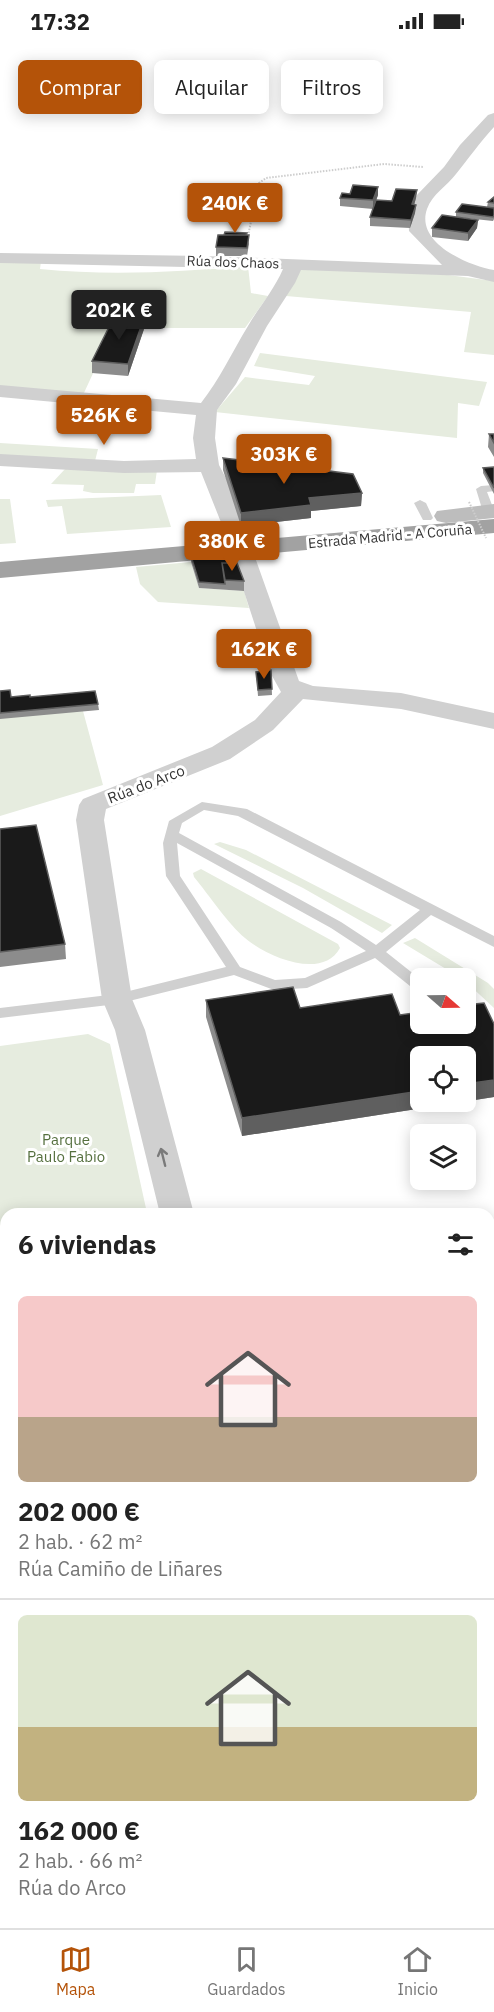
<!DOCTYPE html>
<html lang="es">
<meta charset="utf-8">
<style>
:root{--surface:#fff;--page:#f2f2f2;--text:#222;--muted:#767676;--line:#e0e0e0;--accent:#b45309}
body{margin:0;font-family:"IBM Plex Sans",sans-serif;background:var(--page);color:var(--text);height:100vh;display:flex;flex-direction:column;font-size:22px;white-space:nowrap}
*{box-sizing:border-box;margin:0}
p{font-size:20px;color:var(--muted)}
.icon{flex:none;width:33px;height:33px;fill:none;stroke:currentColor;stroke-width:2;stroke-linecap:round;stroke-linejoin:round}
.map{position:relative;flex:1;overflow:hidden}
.details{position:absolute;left:0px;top:1166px;width:495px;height:722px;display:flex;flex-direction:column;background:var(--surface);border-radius:18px 18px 0 0;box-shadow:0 3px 15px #0003}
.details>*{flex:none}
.hud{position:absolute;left:18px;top:18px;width:459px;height:54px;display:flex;gap:12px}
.needle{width:39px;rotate:110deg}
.buttons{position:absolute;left:410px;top:926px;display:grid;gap:12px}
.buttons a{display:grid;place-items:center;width:66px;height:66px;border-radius:9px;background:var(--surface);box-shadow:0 3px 15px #0003;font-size:30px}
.price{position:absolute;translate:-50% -51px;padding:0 14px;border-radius:6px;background:var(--accent);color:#fff;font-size:20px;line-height:39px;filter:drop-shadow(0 2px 3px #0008)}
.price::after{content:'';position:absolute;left:50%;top:36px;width:18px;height:14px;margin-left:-9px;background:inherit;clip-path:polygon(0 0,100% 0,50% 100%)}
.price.on{background:#222;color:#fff}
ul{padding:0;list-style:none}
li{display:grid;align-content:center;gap:12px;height:318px;padding:0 18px}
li+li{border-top:2px solid var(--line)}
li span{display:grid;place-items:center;height:186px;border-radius:9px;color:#555}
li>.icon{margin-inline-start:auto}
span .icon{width:108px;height:108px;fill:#fffc;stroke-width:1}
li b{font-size:26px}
h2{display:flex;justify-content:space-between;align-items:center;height:72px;padding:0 18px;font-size:26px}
.chip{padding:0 21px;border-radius:9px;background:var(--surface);box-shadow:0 3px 15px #0003;font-size:21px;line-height:54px}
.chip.on{background:var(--accent);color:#fff}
.status{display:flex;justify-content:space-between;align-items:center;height:42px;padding:0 30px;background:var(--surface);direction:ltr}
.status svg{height:16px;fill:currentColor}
.dock{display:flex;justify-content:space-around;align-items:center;height:84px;border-top:2px solid var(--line);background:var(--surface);font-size:16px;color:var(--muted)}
.dock a{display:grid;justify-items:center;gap:3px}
.dock .on{color:var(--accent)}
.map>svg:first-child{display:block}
.green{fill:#e6ecdf}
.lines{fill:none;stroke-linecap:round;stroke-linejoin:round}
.path-far1{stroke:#cdcdcd;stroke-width:2;stroke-dasharray:1.5 1.5;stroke-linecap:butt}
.path{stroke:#cdcdcd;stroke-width:5;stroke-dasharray:4 4;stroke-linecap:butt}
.service{fill:#d0d0d0;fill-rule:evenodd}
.minor{fill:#d0d0d0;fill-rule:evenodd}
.secondary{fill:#bdbdbd;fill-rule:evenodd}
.trunk{fill:#a2a2a2;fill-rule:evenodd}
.path-bridge{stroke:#cdcdcd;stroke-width:2;stroke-dasharray:1.5 1.5;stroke-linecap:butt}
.wall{fill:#8c8c8c}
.shaded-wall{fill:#5f5f5f}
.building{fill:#1a1a1a;stroke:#5f5f5f;stroke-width:1.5}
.oneway{stroke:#7a7a7a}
.labels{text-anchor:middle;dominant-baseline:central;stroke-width:6;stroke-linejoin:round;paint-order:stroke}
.far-street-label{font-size:14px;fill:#333;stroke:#fff}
.street-label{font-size:15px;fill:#333;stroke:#fff}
.park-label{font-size:15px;fill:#56703f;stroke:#fff}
</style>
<div class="status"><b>17:32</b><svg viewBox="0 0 49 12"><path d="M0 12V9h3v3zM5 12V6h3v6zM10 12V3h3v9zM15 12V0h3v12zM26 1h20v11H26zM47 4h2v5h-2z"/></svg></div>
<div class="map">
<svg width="494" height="1886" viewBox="0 0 494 1886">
<rect width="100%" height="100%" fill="#fff"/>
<path class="green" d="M0,218L41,219L40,227C110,234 178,230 248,224L251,251L268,254L245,286H114L83,353L0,346Z
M299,224L448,233L494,239V313L464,310L471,270L286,254Z
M260,311L487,340L479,364L458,361L457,396L215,370L245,335L309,343L315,334L254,324Z
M0,401L98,407L95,419L0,414Z
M66,426L157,428L155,442H136L134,451H93L83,449L84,443L51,442Z
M161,453L171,485L67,492L62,464L48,465L46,458Z
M0,457H10L16,501L0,502Z
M191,520L199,546L244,549L249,566L158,560L140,542L136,525Z
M83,669L103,743L0,774V676Z
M220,800L246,808L392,883L382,891L303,846L214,802Z
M201,827L338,902L340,906C322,939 266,914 245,896C228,882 209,853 194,835L193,831Z
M415,896L488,941L494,947V966L465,939V936H461L403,901Z
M88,992L110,1002L147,1171L6,1172V1881H489V1822L494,1843V1886H0V1004Z"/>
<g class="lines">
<path class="path-far1" d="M248,194L259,141L266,136L384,122L423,125"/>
<path class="path" d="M390,1881L392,1886"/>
<path class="service" d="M494,443V449L487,450L494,468L493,472L489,473L483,470L476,447L481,444Z
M420,458L426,461L433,476L431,478H423L414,461Z
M202,760L247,767L494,894V905L431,873L386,910L420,937V950L415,948L375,916L307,946L274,948L234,933L117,962L0,976V966L117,952L226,925L166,834L163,801L169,779ZM204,768L238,774L420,868L376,903L341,880L179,791L182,781ZM177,801L331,886L366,909L305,936L275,938L240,925L180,834Z
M494,1542V1560L489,1561V1543Z"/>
<path class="minor" d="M494,71V85C480,100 469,116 456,132C447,144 432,152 427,167C415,201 469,224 494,228V240L468,234L301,228L295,241L267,284L236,342L217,368L215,396L219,423L229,442L248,493L245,498L237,500L229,498L226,493L201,430L124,431L0,424V412L124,419L196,417L193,396L196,373L0,355V343L201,361C220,337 232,310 248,284C259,265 274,248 283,227L0,221V211L205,214L442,223L409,189L408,169L416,154L444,125L460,103L488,73Z
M241,500L249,502L252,507L299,639L313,644L401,651L494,671V687L401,667L303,657L273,688L230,717L106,767L104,778L132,957L145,988L194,1172H160L115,988L102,957L76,778L79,763L83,757L212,705L255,678L281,650L271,632L230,507L233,502Z
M6,1406V1436L0,1437V1407Z
M489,1569L494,1571V1617L489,1615Z
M44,1881H90L91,1886H45Z
M106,1881H152V1886H106Z"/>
<path class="secondary" d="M494,462V476L446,481L437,479L434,474L437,469Z"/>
<path class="trunk" d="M494,477V491L0,536V520Z"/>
<path class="path-bridge" d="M469,460L486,496"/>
</g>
<path class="wall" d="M378,145V153L373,167L340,164V156L350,152Z
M417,148L416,156L414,162L416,163L415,171L410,186L370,184V175L392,159Z
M494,155V177L493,179L456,175V170L487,165L488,160Z
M478,178L477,186L468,199L432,195V186Z
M247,193L249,202L247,214H216V205Z
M144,287L128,334L92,331V319Z
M489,392H494V415L488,405Z
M223,416L362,451L361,464L311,469V476L241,484L223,428Z
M494,425V452L483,431V426Z
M225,511L244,539V549L199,546L191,520V514Z
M271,628L272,653L258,654L256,630Z
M0,649L11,655H30L98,662L99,668L0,677Z
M0,787L65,902L66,917L0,925Z
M206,958L400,973L494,982V1055L242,1094L206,975Z"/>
<path class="shaded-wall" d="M378,145V153L373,167V158Z
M417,148L416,156L412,171V162Z
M416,163L415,171L410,186L411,178Z
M478,178L477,186L468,199V191Z
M144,276V287L128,334V322Z
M362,451L361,464L311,469V476L241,484V471L309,456Z
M494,1038V1055L242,1094V1076L420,1049V1059H465V1042Z"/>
<path class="building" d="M353,143L378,145L373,158L340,156L342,151L350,152Z
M396,147L417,148L412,162L416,163L411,178L370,175L376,158L392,159Z
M494,155V161L488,160Z
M462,162L494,166V173L493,175L456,170Z
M442,173L478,178L468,191L432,186Z
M225,190L247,191L246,193H224Z
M218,193H249L247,206L216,205Z
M114,275L144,276L128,322L92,319Z
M489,392H494V401Z
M223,416L353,432L362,451L309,456L311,463L241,471Z
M494,425V446L483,426Z
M225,511L234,521H222L225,542L199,540L191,514Z
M222,521H237L244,539L225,538Z
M271,628L272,647L258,648L256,630Z
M10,648L11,655L30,653V655L95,649L98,662L0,671V649Z
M36,783L65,902L0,910V787Z
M293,945L300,966L392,952L400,973L420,970V981H465V963L484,961L494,982V1038L465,1042V1014H420V1049L242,1076L206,958Z"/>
<defs><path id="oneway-shaft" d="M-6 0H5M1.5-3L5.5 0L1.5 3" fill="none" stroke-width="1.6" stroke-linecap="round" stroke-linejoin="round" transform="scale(1.5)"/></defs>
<use class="oneway" href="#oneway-shaft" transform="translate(163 1115) rotate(-104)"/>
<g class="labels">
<g class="far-street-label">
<text transform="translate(233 220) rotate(2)">Rúa dos Chaos</text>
<text transform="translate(390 494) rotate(-5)">Estrada Madrid - A Coruña</text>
</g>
<g class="street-label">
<text transform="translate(146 742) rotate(-21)">Rúa do Arco</text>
</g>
<g class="park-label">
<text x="66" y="1097">Parque<tspan x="66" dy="17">Paulo Fabio</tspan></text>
</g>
</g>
</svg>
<div class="buttons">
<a><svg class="needle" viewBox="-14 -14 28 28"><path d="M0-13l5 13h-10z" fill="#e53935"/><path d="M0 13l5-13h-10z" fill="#767676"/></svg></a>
<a><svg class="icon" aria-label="locate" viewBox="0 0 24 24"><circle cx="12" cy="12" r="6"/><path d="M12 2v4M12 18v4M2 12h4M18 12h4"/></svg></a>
<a><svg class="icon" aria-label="layers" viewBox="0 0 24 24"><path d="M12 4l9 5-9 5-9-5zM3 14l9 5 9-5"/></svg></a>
</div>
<b class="price" style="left:235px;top:192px">240K €</b>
<b class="price on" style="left:119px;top:299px">202K €</b>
<b class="price" style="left:104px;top:404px">526K €</b>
<b class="price" style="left:284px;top:443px">303K €</b>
<b class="price" style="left:232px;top:530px">380K €</b>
<b class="price" style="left:264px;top:638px">162K €</b>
<div class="hud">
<a class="chip on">Comprar</a>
<a class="chip">Alquilar</a>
<a class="chip">Filtros</a>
</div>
<section class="details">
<h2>6 viviendas<svg class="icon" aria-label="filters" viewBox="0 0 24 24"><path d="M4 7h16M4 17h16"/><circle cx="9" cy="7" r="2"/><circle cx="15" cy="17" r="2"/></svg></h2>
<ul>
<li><span style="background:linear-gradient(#f6c9c9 65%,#b9a48a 0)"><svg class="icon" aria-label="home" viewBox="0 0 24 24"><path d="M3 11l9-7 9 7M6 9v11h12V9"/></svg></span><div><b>202 000 €</b><p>2 hab. · 62 m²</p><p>Rúa Camiño de Liñares</p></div></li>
<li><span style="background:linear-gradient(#dfe7d0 60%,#c2b280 0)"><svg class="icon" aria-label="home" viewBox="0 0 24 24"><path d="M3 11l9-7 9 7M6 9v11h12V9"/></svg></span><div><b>162 000 €</b><p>2 hab. · 66 m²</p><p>Rúa do Arco</p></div></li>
</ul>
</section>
</div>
<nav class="dock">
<a class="on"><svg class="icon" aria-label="map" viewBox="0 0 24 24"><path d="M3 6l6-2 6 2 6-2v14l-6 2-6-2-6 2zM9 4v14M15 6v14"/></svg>Mapa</a>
<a><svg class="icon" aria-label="saved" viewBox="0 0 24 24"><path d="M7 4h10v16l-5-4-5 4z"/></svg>Guardados</a>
<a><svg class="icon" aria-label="home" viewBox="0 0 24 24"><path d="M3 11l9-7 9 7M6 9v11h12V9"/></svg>Inicio</a>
</nav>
